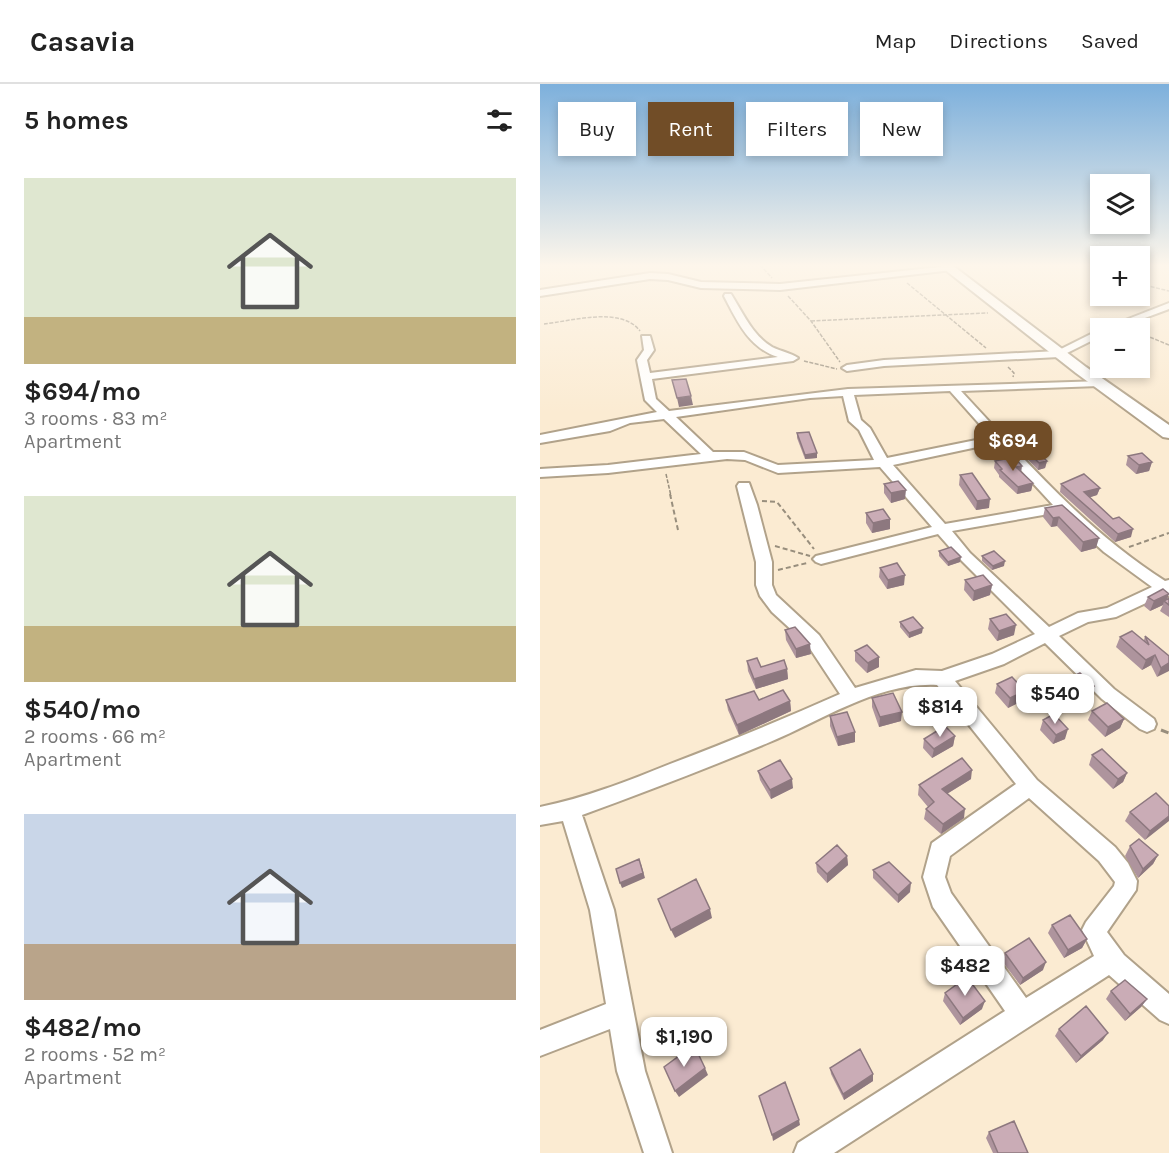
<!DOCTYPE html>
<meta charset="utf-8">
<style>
:root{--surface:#fff;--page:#f6f6f6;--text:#222;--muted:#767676;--line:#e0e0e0;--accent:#714d27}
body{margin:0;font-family:Karla,sans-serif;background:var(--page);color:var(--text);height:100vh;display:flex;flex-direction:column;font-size:22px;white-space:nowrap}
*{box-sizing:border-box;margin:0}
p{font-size:20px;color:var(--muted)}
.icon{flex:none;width:33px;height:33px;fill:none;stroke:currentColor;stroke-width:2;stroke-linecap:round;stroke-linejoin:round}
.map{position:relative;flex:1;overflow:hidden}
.sheet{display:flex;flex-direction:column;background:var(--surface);width:540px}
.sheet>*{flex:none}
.top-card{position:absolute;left:18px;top:18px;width:520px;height:54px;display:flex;gap:12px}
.tools{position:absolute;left:550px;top:90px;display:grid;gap:12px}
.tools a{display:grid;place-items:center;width:60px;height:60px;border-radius:0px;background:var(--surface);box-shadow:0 3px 9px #0003;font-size:30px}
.price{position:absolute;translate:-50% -51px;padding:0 14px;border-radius:12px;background:#fff;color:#222;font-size:20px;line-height:39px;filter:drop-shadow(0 2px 3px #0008)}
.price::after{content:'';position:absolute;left:50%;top:36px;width:18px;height:14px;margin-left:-9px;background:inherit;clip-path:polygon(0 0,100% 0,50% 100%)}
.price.on{background:var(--accent);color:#fff}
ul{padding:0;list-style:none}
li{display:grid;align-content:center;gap:12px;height:318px;padding:0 24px}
li span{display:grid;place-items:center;height:186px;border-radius:0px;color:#555}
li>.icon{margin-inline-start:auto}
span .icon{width:108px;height:108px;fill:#fffc;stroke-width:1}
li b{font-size:26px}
h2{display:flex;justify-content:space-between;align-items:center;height:72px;padding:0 24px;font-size:26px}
.pill{padding:0 21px;border-radius:0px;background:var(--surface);box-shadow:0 3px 9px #0003;font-size:21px;line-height:54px}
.pill.on{background:var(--accent);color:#fff}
header{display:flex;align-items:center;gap:36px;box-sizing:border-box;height:84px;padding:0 30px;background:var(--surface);border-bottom:2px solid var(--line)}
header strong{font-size:28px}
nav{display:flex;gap:33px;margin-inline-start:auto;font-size:21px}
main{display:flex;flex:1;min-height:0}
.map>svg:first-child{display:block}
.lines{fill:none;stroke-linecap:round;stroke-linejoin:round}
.minor-casing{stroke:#b1a28a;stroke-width:4}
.secondary-casing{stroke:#b1a28a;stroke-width:4}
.path-far2{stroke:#988e7d;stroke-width:1.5;stroke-dasharray:4 1.5;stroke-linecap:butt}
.path-far1{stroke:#988e7d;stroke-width:2;stroke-dasharray:5 3;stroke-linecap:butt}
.path{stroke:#988e7d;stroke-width:3;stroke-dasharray:8 4;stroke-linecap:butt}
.minor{fill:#fff;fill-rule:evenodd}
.secondary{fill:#fff;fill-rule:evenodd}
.wall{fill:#ae949d}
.shaded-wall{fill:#8d787f}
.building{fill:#caacb6;stroke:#8d787f;stroke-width:1.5}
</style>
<header>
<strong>Casavia</strong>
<nav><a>Map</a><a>Directions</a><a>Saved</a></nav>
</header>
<main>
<section class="sheet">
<h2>5 homes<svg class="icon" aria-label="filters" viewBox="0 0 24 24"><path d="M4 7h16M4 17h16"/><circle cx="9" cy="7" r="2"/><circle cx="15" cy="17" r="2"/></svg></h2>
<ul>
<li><span style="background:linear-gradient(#dfe7d0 75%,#c2b280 0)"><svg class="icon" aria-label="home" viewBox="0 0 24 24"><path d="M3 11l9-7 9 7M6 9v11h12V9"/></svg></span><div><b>$694/mo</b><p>3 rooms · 83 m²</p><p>Apartment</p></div></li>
<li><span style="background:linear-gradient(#dfe7d0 70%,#c2b280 0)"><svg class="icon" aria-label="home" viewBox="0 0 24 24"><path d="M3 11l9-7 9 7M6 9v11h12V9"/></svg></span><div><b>$540/mo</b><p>2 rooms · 66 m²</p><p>Apartment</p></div></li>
<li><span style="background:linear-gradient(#c9d6e8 70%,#b9a48a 0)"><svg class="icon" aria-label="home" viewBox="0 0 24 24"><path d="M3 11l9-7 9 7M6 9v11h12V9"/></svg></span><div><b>$482/mo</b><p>2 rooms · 52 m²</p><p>Apartment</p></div></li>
</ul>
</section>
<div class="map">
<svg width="629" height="1069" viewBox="0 0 629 1069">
<rect width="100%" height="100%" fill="#fbebd2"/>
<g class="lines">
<g class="minor-casing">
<path id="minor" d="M409,182L413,184L412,186L240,206L161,204L128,196L110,195L0,212V206L110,189L128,190L161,198L240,200Z
M185,210H191C203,229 212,251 232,263C240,267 251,269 258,274L253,277L112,295L116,315L129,327L308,305L563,297V301L559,302L421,307C484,375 545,446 625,497L629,496V512L623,511L576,533L548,538L519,552L574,605L614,635L616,640L614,645L607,648L600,645L562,615L505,559L464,580L415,597L497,696L575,763L588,779L597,797L596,806L567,848L584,871L629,910V940L620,936L569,891L294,1069H254L258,1059L465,927L393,823L383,793L392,759L476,700L397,601C338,598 283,636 230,658C168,684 105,708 42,731L74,826L105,987L132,1069H104L77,987L70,945L0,972V946L66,920L50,826L23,737L0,741V723C45,714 88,697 130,680C188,658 244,635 300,610L267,560L232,528L220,512L216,501V478L197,402L199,399H209L217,421L232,478V501L236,511L279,551L315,604L376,586L402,587L452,570L495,550L420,475L398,450L281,480L276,478L273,475L276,472L392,443L340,383L238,389L205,376L187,375L68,389L0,393V385L68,381L161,370L124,335L90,339L70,347L0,359V351L117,328L105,316L97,276L104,266L102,252H110L114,266L107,276L110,289L238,273C209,264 197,237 184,212ZM410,307L451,353L347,374L330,344L321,336L314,311ZM303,312L309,337L319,346L334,376L238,381L204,368H173L136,333L270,314ZM456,359L513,421L405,440L353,381ZM520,428L564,468L612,503L567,524L538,529L509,543L430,469L412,447ZM489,714L559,777L575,798L574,802L546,838L542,846L554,872L486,914L411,809L405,793L410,772Z
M629,219V225L578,244H565Z
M561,245V252L519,273L344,282L307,287L302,284L307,281L344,276L517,267Z"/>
</g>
<g class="secondary-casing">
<path id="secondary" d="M399,181H412L546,283L629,341V354L623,353L536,289Z"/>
</g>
<path class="path-far2" d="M220,181L232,194
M548,181L561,186
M367,199L446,264
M600,200L629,207
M248,212L271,237L300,278
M271,237L448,229
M4,240C32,237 81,222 100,247
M600,249L629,261
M264,277L297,285
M468,283L474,289L473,293
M126,390L131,412"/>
<path class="path-far1" d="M130,410L138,446
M222,417L237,418L274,465
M235,462L270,472
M589,463L629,449
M238,486L267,479"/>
<path class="path" d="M621,646L629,649"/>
<use href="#minor" class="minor"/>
<use href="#secondary" class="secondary"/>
</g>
<path class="wall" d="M468,347L507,377L505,384L498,386L467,354Z
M257,349L277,369V374L265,375L257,354Z
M588,372L612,378L609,387L596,390L586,381Z
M455,377L481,388L493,399L491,407L477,410L459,393V391L454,384Z
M420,391L449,424L436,426L419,401Z
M344,400L365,415L351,419L344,409Z
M521,400L560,404L557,411L550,413L591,453L575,458L520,408Z
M522,421L556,464L541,468L517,442L511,443L503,433L505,424Z
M326,429L350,435V445L332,449L326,439Z
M399,467L420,478L408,482L399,472Z
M442,472L464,482L452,486L442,477Z
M340,484L364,501L347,505L339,493Z
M425,496L452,501L450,511L433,517L424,506Z
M608,513L627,515L629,514V533L620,527L623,521L610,527L604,522Z
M450,535L474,551L457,557L448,545Z
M360,538L382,549L369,554L360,543Z
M245,546L271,570L256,574L246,556Z
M605,552L629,572L617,593L611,581L602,586L576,563L580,553L604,556Z
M315,567L339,573V583L327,589L315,577Z
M207,577L221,583L247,585L248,595L216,605L208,587Z
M523,597L554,602L550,612L534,621L520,607Z
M457,600L485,607L482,617L468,624L455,609Z
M332,614L361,637L339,643L332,623Z
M186,616L250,617L251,627L199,651L188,626Z
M552,627L584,635L580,644L565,653L548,636Z
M290,632L315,658L298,662L290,642Z
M503,636L525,655L513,660L500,646Z
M415,652L413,662L392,674L383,664L384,655Z
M552,671L587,689L583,698L573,705L549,681Z
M218,687L253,704L231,715L220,696Z
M431,695L407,710L424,734L401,750L384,735L386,725L388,723L378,711L379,701Z
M629,722L605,756L585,737L590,728Z
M590,762L618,771L613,780L598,794L585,772Z
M307,772L308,781L287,799L277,788L276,779Z
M333,786L370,808L358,819L333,794Z
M512,841L547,855L542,864L524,874L508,849Z
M465,869L503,886L480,901L462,877Z
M571,907L607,915L601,923L585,937L566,915Z
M405,909L442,925L420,941L403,917Z
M519,945L563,956L536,979L515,952Z
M290,984L333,997L304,1016L291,990Z
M449,1048L488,1069H453L446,1054Z"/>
<path class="shaded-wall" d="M151,312L153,321L139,323L137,314Z
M277,369V374L265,375V371Z
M507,377L505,384L498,386L499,379Z
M612,378L609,387L596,390L599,381Z
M482,382L481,389L476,383Z
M493,399L491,407L477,410L478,403Z
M560,404L557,411L542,416L544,408Z
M366,406L365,415L351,419V409Z
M450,415L449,424L436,426L437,417Z
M519,433L517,442L511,443L513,434Z
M350,435V445L332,449L333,439Z
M593,445L591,453L575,458L578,450Z
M559,454L556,464L541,468L543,458Z
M421,473L420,478L408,482V478Z
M465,477L464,482L452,486L453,482Z
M365,491L364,501L347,505L348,496Z
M452,501L450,511L433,517L434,507Z
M629,510L626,518L624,517L623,521L610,527L614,517Z
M476,541L474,551L457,557L459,547Z
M383,544L382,549L369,554V549Z
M270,560L271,570L256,574V565Z
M615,571L611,581L602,586L606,576Z
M339,573V583L327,589L328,579Z
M629,579V587L617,593L621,584Z
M247,585L248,595L216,605L214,595Z
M554,602L550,612L534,621L537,611Z
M485,607L482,617L468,624L470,614Z
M250,617L251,627L199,651L197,641Z
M362,628L361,637L339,643L340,633Z
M584,635L580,644L565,653L568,643Z
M528,645L525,655L513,660L516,651Z
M315,648V658L298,662L297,653Z
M415,652L413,662L392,674L394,665Z
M432,686L431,695L400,714L402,705Z
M587,689L583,698L573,705L578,695Z
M252,695L253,704L231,715L230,706Z
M425,725L424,734L401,750L403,740Z
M629,732V737L605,756L610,747Z
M618,771L613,780L598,794L603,785Z
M307,772L308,781L287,799V790Z
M101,780L105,794L82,804L80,799Z
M371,799L370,808L358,819V811Z
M170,825L172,834L135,854L131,846Z
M547,855L542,864L524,874L528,866Z
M506,878L503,886L480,901L483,894Z
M607,915L601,923L585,937L590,930Z
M445,917L442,925L420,941L423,934Z
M568,949L563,956L536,979L541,972Z
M165,984L168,991L139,1013L135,1007Z
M333,990V997L304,1016L303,1010Z
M259,1036L260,1041L233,1057L232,1051Z"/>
<path class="building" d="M146,295L151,312L137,314L132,296Z
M472,343L507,377L499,379L468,347Z
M269,348L277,369L265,371L257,349Z
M602,369L612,378L599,381L588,372Z
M474,373L482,382L476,383L493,399L478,403L460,386L462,385L455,377Z
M432,389L450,415L437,417L420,391Z
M544,390L560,404L544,408L573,435L579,433L593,445L578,450L521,400Z
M358,397L366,406L351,409L344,400Z
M522,421L559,454L543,458L519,433L513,434L505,424Z
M343,425L350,435L333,439L326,429Z
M411,463L421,473L408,478L399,467Z
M454,467L465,477L453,482L442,472Z
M357,479L365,491L348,496L340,484Z
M443,491L452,501L434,507L425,496Z
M623,505L629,510L614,517L608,513Z
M629,514V521L624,517Z
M466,530L476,541L459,547L450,535Z
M373,533L383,544L369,549L360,538Z
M255,543L270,560L256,565L245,546Z
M592,547L609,561L605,552L629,572V579L621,584L615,571L606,576L580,553Z
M327,561L339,573L328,579L315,567Z
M217,574L221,583L244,576L247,585L214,595L207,577Z
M540,589L554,602L537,611L523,597Z
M472,593L485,607L470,614L457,600Z
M243,606L250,617L197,641L186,616L214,607L219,616Z
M353,609L362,628L340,633L332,614Z
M567,619L584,635L568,643L552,627Z
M307,628L315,648L297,653L290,632Z
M514,630L528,645L516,651L503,636Z
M405,642L415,652L394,665L384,655Z
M562,665L587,689L578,695L552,671Z
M422,674L432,686L402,705L425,725L403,740L386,725L394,718L379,701Z
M240,676L252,695L230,706L218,687Z
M616,709L629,722V732L610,747L590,728Z
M599,755L618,771L603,785L590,762Z
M297,761L307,772L287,790L276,779Z
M99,775L103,789L80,799L76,785Z
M349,778L371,799L358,811L333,786Z
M156,795L170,825L131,846L118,815Z
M530,831L547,855L528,866L512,841Z
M489,854L506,878L483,894L465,869Z
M427,893L445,917L423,934L405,909Z
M585,896L607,915L590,930L571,907Z
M546,922L568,949L541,972L519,945Z
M154,961L165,984L135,1007L124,983Z
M320,965L333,990L303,1010L290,984Z
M245,998L259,1036L232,1051L219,1012Z
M474,1037L488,1069H458L449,1048Z"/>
<linearGradient id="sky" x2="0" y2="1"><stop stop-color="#7db0dc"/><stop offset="0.55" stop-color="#fdf6eb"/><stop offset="1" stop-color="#fdf6eb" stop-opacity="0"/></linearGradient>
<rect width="629" height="330" fill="url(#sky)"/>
</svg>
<div class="tools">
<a><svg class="icon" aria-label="layers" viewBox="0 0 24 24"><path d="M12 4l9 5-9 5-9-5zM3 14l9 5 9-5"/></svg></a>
<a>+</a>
<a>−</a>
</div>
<b class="price on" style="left:473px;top:388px">$694</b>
<b class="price" style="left:515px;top:641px">$540</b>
<b class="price" style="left:400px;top:654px">$814</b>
<b class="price" style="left:425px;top:913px">$482</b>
<b class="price" style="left:144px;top:984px">$1,190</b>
<div class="top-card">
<a class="pill">Buy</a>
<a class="pill on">Rent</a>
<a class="pill">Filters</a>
<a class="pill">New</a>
</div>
</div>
</main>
